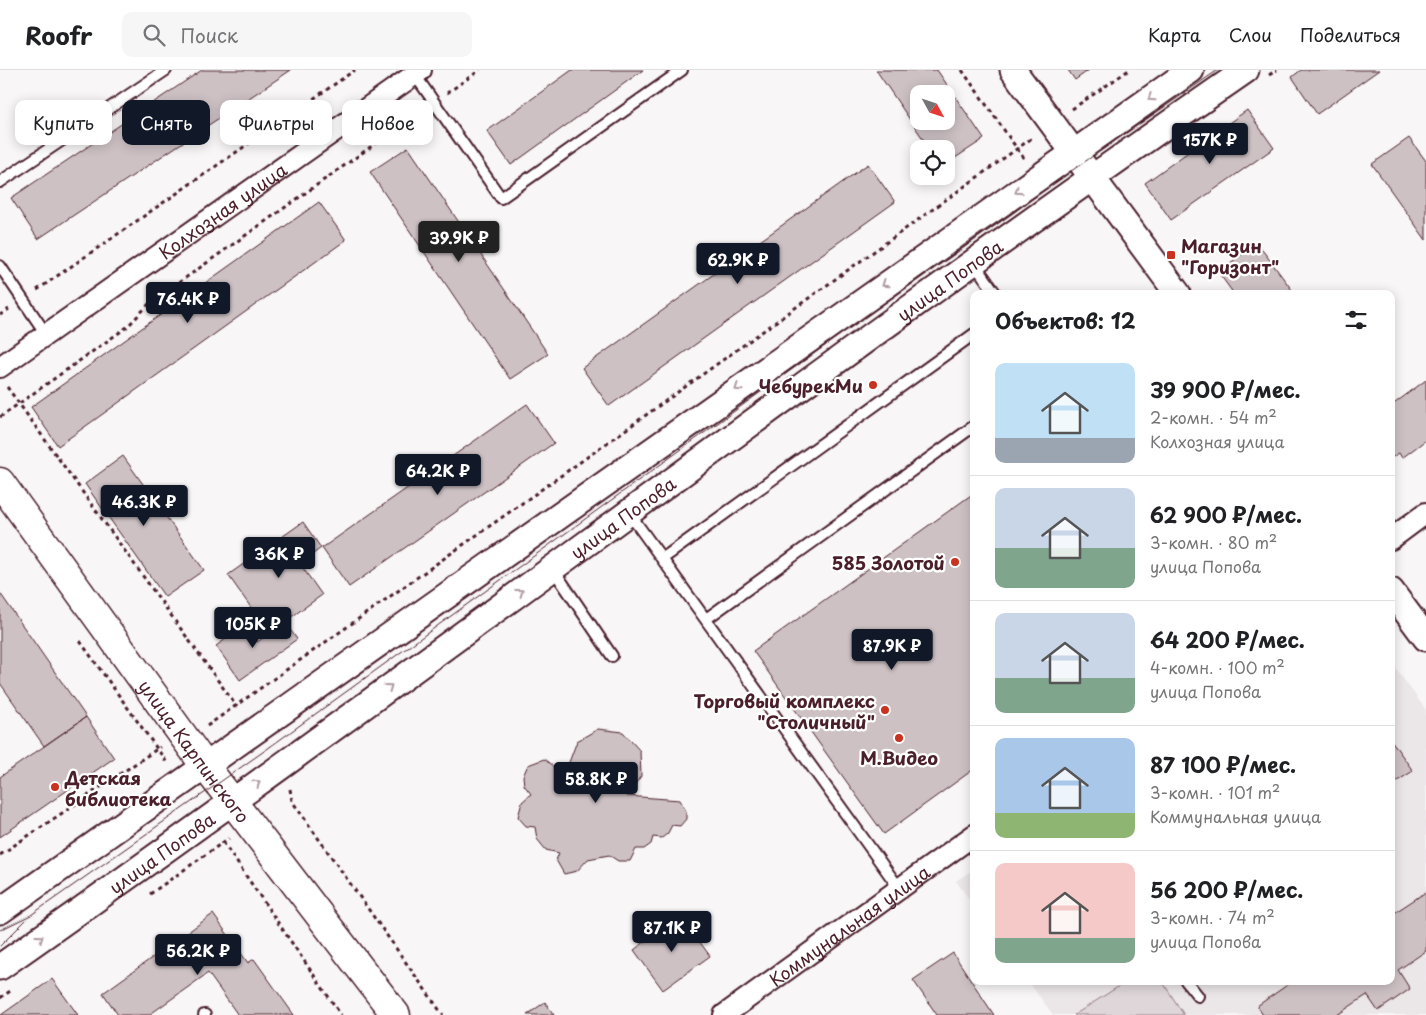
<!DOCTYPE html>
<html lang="ru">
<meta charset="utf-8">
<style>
:root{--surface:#fff;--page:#f6f6f6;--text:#202124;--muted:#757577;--line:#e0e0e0;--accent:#111827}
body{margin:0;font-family:"Playpen Sans",sans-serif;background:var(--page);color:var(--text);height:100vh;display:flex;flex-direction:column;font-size:19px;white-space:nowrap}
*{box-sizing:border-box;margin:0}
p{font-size:16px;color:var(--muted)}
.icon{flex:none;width:28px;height:28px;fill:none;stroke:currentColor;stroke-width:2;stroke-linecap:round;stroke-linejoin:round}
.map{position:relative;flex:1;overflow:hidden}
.drawer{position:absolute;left:970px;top:220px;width:425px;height:695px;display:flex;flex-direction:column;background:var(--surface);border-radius:10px;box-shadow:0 2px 12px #0003}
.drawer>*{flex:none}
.top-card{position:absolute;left:15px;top:30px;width:475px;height:45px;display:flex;gap:10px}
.needle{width:32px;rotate:130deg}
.buttons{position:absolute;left:910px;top:15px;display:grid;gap:10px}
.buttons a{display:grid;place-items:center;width:45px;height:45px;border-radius:10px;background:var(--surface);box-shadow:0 2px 12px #0003;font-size:25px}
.price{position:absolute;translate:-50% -42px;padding:0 11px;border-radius:5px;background:var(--accent);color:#fff;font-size:16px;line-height:32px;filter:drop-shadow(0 1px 2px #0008)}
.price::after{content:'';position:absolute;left:50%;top:30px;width:15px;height:11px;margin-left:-8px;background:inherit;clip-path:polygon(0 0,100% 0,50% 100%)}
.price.active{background:#222;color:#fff}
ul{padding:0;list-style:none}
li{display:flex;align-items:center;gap:15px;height:125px;padding:0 25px}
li+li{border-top:1px solid var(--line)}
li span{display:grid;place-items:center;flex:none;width:140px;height:100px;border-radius:10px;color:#555}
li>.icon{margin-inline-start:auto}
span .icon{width:60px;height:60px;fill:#fffc;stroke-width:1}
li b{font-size:21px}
h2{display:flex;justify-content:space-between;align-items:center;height:60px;padding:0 25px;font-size:21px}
.chip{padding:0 18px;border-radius:10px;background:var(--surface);box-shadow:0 2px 12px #0003;font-size:18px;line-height:45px}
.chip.active{background:var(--accent);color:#fff}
header{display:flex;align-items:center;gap:30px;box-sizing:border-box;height:70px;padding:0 25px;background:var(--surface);border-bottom:1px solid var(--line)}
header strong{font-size:24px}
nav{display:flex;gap:28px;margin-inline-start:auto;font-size:18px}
.search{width:350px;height:45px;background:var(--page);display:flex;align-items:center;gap:12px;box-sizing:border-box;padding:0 18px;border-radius:10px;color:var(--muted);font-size:19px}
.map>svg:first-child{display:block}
.built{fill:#ebe6e8}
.green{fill:#ded6d9;stroke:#947a82}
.building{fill:#cdc1c4;stroke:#4a1f2b;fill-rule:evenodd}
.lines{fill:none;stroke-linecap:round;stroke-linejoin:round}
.service-casing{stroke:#4a1f2b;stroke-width:14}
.minor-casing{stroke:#4a1f2b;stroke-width:24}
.tertiary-casing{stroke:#4a1f2b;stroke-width:29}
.secondary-casing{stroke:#4a1f2b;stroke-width:31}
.path{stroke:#4a1f2b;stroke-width:3;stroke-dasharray:4 4;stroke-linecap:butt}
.service{stroke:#fff;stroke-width:10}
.minor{stroke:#fff;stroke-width:20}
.tertiary{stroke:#fff;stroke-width:25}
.secondary{stroke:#fff;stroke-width:28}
.tram{stroke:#4a1f2b;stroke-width:1}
.oneway{stroke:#ae9aa0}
.poi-dot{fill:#c8321e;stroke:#fff;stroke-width:2}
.labels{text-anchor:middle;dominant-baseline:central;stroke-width:4.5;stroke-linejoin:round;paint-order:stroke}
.street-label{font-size:18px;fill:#4a1f2b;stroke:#fff}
.poi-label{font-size:18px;font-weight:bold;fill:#4a1f2b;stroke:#fff;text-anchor:end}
</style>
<header>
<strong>Roofr</strong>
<div class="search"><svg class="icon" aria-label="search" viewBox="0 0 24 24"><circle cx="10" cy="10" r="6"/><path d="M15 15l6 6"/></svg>Поиск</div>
<nav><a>Карта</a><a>Слои</a><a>Поделиться</a></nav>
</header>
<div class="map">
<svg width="1426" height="945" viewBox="0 0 1426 945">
<rect width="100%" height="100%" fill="#f8f6f7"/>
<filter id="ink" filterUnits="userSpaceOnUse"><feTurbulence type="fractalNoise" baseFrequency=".02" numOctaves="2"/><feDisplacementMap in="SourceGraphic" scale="10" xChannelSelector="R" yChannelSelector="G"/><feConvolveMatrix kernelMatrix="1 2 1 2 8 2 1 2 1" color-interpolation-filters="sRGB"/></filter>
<g filter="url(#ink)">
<path class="built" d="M1391,592L1426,640V945H1053L1028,911H1391Z
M974,799V836L956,811Z"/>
<path class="green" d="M1127,911H1162L1184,945H1074Z"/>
<path class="building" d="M202,0H291L38,169L11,128Z
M572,0H643L511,95L487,61Z
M876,0H937L984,69L946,94V79H930ZM919,24H946V51H919Z
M1068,0H1089L1075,10Z
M1301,0H1379L1317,44L1292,7Z
M1247,40L1274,78L1171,150L1145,113Z
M1409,68L1426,91V170L1372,94Z
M408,77L548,284L510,309L370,102Z
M868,94L895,132L609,336L582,298Z
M319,132L346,170L58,376L31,337Z
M1257,173L1295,224H1234L1218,202Z
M1426,310V370L1402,388L1399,383L1391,388V336Z
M527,334L554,373L349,517L322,478Z
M123,386L204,500L165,527L85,414Z
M974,423V699L884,764L753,581Z
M303,452L321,478L300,494L322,525L269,563L228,505Z
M0,523L86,647L44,676L0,613Z
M285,553L297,569L240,610L216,576L245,555L257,572Z
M86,647L114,688L0,767V707Z
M598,659L623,662L640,681L641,706L627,726L680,730L686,741V749L680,756L672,755L668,763L662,768L653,767L651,774L644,779H636L630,791H618L609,785L588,789L577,801L564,804L556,790L559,783L546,780L537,769L535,757L526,756L518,747L522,732L531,724L524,715L523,706L528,695L544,689L554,697L556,718H576L568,695L577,671Z
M1391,670L1413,701L1391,715Z
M1426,822V881L1398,900L1410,919L1378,941L1367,925L1337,945H1263L1257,936L1293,911H1391V845Z
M213,844L248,893L254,889L294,945H238L208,903L149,945H118L103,923Z
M680,845L710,886L663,920L634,880Z
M953,883L994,945H937L913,910Z
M52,909L78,945H1Z
M545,932L554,945H527Z"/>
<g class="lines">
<g class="service-casing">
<path id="service" d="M415,5L501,128L682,0
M0,112L166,0
M974,193L996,224
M0,196L46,264
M629,443L899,818
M662,489L974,264
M553,499L612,586
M706,549L974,356
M1186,911L1198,926
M204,945H205"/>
</g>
<g class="minor-casing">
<g id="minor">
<path id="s1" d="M0,297L421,0"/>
<path d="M1391,469L1426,443"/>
<path id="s2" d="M724,945L974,765"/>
</g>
</g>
<g class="tertiary-casing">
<g id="tertiary">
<path d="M1013,0L1178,224"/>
<path d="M1391,521L1426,568"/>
<path d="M0,841L1191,0"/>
<path id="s3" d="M0,897C419,603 825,291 1246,0"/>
</g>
</g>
<g class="secondary-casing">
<g id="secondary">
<path id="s4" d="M0,412L205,696L396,945"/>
</g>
</g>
<path class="path" d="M962,0L1025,90
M1269,5L1277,0
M447,23L480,0
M1072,39L1129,0
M37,220L355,0
M0,245L9,239
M7,317L237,637
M0,347L127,257L150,233L420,42
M80,571L168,694
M207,656L600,378L1032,68
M290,719L292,731L443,945
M223,772L341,945
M0,785L160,677
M150,824L229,768
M0,928L12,920"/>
<use href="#service" class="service"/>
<use href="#minor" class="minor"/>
<use href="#tertiary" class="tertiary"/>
<use href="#secondary" class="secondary"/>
<path class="tram" d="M0,860L31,845L267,679L971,170L1218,0
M0,876L26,850"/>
</g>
<defs><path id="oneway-chevron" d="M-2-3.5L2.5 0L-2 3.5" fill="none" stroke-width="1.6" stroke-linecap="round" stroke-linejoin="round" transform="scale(1.25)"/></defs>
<g class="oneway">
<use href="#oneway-chevron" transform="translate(1151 28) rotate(146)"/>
<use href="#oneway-chevron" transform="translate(1018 121) rotate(145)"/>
<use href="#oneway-chevron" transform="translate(885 214) rotate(145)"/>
<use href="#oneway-chevron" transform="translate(738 318) rotate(145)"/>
<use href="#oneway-chevron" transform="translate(520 522) rotate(-36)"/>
<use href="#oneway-chevron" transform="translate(389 617) rotate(-36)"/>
<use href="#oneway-chevron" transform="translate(257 713) rotate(-36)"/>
<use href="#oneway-chevron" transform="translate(40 868) rotate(-36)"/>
</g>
</g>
<g class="poi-dot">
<rect x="1166" y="180" width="10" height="10" rx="2.5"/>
<circle cx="873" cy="315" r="5"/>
<circle cx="955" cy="492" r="5"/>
<circle cx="885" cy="640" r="5"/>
<circle cx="899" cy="668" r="5"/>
<circle cx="55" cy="717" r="5"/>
</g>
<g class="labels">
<g class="street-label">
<text stroke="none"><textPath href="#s1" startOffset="272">Колхозная улица</textPath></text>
<text stroke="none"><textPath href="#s3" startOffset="1172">улица Попова</textPath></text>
<text stroke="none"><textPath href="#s3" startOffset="768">улица Попова</textPath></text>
<text stroke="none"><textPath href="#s4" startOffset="332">улица Карпинского</textPath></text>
<text stroke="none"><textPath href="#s3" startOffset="198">улица Попова</textPath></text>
<text stroke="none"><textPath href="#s2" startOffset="154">Коммунальная улица</textPath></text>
</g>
<g class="poi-label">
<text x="1181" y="175" text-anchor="start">Магазин<tspan x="1181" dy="21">"Горизонт"</tspan></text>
<text x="863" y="315">ЧебурекМи</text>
<text x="945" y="492">585 Золотой</text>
<text x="875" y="630">Торговый комплекс<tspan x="875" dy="21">"Столичный"</tspan></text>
<text x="899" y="687" text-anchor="middle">М.Видео</text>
<text x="65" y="707" text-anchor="start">Детская<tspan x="65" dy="21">библиотека</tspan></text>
</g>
</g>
</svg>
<div class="buttons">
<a><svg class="needle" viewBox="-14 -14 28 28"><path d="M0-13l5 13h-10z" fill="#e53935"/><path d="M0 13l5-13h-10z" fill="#757577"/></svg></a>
<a><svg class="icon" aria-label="locate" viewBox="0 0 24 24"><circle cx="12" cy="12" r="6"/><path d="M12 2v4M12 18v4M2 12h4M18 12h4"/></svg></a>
</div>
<b class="price" style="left:1210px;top:95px">157K ₽</b>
<b class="price active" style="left:459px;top:193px">39.9K ₽</b>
<b class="price" style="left:738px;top:215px">62.9K ₽</b>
<b class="price" style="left:188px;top:254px">76.4K ₽</b>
<b class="price" style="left:438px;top:426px">64.2K ₽</b>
<b class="price" style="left:144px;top:457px">46.3K ₽</b>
<b class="price" style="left:279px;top:509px">36K ₽</b>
<b class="price" style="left:253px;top:579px">105K ₽</b>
<b class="price" style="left:892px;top:601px">87.9K ₽</b>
<b class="price" style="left:596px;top:734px">58.8K ₽</b>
<b class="price" style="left:672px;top:883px">87.1K ₽</b>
<b class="price" style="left:198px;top:906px">56.2K ₽</b>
<div class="top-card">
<a class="chip">Купить</a>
<a class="chip active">Снять</a>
<a class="chip">Фильтры</a>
<a class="chip">Новое</a>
</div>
<section class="drawer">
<h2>Объектов: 12<svg class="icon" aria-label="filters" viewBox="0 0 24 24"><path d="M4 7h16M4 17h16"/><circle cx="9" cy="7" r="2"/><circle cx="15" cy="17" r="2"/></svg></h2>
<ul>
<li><span style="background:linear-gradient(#bfe0f5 75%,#9aa5b1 0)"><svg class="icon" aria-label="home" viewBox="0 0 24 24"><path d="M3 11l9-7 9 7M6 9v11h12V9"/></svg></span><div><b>39 900 ₽/мес.</b><p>2-комн. · 54 m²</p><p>Колхозная улица</p></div></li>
<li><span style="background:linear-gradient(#c9d6e8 60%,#7fa58c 0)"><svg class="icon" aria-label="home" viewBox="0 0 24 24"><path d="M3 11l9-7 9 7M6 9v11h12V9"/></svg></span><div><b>62 900 ₽/мес.</b><p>3-комн. · 80 m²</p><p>улица Попова</p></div></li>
<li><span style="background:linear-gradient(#c9d6e8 65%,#7fa58c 0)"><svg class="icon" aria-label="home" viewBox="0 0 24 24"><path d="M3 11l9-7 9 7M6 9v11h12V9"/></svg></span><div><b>64 200 ₽/мес.</b><p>4-комн. · 100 m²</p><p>улица Попова</p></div></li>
<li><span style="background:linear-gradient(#a9c7e8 75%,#8fb573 0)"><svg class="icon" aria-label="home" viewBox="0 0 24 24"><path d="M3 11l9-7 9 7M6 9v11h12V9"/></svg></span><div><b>87 100 ₽/мес.</b><p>3-комн. · 101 m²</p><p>Коммунальная улица</p></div></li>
<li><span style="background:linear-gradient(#f6c9c9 75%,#7fa58c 0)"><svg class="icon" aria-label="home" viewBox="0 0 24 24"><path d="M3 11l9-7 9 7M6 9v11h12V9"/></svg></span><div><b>56 200 ₽/мес.</b><p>3-комн. · 74 m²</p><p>улица Попова</p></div></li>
</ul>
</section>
</div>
